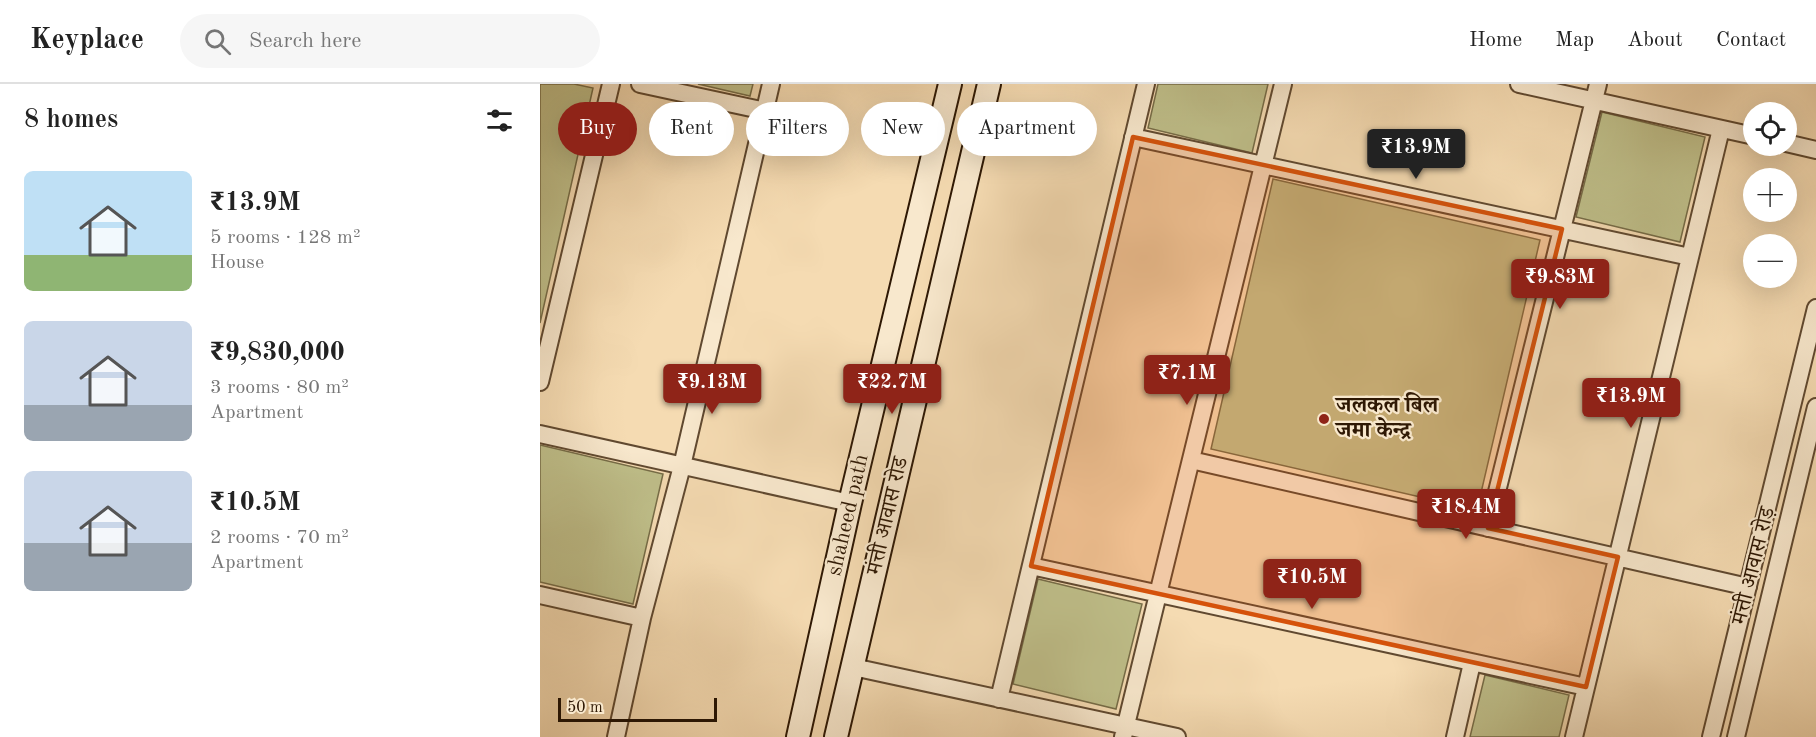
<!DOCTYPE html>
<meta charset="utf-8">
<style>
:root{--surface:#fff;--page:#f6f6f6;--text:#222;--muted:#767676;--line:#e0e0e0;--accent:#8f2418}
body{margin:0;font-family:"Old Standard TT","Noto Serif Devanagari",serif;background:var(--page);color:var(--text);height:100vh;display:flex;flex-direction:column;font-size:22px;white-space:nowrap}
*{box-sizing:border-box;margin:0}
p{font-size:20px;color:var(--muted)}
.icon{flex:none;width:33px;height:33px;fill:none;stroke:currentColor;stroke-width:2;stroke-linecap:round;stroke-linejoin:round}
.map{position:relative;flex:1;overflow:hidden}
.sheet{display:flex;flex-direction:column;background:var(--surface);width:540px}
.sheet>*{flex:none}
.top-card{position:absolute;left:18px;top:18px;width:570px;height:54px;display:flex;gap:12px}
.tools{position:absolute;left:1203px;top:18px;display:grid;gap:12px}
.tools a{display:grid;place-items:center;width:54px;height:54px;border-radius:50%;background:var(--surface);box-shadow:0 6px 24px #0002;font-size:30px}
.scale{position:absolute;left:18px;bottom:15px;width:159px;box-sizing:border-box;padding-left:6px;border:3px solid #2e1804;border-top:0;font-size:16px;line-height:21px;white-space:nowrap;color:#2e1804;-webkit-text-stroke:4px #f8e8cd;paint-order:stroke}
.price{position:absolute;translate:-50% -51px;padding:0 14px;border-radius:6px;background:var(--accent);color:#fff;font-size:20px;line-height:39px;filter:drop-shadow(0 2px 3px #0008)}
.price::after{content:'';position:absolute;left:50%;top:36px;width:18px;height:14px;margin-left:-9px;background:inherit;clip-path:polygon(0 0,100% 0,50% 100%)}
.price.active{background:#222;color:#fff}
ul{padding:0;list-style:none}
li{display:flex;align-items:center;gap:18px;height:150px;padding:0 24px}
li span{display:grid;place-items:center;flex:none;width:168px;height:120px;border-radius:9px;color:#555}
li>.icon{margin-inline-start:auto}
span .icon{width:72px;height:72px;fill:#fffc;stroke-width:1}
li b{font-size:26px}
h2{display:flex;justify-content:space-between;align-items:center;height:72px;padding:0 24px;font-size:26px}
.pill{padding:0 21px;border-radius:27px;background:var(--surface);box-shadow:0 6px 24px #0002;font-size:21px;line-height:54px}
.pill.active{background:var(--accent);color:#fff}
header{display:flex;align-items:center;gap:36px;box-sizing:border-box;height:84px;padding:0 30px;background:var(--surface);border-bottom:2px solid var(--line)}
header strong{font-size:28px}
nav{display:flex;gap:33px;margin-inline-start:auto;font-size:21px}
.search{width:420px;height:54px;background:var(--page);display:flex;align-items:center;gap:15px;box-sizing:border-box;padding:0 21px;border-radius:33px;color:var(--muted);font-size:22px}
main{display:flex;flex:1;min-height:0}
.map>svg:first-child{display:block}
.green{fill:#bfbf8a;stroke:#766c47;stroke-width:1.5}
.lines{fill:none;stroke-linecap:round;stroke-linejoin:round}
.street-casing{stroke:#604930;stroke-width:20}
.secondary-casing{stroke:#2e1804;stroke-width:26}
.street{stroke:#f8e8cd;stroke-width:16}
.secondary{stroke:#f8e8cd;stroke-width:22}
.marked{fill:#d5520b;fill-opacity:0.2;stroke:#d5520b;stroke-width:4.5;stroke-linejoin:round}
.poi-dot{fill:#8f2418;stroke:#f8e8cd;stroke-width:2}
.labels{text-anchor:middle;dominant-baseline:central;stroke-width:4.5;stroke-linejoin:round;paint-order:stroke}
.poi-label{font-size:22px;font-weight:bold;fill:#2e1804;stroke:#f8e8cd;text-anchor:start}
.street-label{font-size:22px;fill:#2e1804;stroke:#f8e8cd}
</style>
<header>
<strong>Keyplace</strong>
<div class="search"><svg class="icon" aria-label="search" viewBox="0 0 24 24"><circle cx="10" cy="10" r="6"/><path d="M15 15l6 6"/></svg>Search here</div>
<nav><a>Home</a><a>Map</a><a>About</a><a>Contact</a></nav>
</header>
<main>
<section class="sheet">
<h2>8 homes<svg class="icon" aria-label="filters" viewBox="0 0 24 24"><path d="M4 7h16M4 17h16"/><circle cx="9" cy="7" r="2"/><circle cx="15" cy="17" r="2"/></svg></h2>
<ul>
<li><span style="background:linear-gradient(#bfe0f5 70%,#8fb573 0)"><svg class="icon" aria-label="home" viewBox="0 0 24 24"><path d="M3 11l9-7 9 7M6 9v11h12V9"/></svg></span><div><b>₹13.9M</b><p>5 rooms · 128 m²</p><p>House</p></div></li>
<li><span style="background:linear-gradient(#c9d6e8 70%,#9aa5b1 0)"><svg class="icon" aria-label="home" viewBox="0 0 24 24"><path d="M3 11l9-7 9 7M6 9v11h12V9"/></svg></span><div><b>₹9,830,000</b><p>3 rooms · 80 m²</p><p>Apartment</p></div></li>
<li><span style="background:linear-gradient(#c9d6e8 60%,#9aa5b1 0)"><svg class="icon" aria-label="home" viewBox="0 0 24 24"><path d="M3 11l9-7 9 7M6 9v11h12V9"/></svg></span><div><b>₹10.5M</b><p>2 rooms · 70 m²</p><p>Apartment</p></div></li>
</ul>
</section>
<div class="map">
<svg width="1276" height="653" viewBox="0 0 1276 653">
<rect width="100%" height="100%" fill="#f5dbb2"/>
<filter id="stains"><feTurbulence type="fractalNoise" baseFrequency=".00333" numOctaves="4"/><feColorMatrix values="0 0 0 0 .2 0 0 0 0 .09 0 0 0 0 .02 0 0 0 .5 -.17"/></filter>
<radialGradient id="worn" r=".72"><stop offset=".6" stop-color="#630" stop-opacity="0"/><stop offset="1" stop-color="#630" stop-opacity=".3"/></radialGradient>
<path class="green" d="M0,0H34L53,4L0,239Z
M158,0H213L210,12Z
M618,0H728L712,69L608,44Z
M1062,28L1165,53L1140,158L1036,133Z
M733,95L1000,156L937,426L671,365Z
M0,361L123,390L93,520L0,498Z
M498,495L602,520L576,625L473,600Z
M945,591L1029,611L1019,653H930Z"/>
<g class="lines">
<g class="street-casing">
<path id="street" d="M100,0L225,27
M979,0L1214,52
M593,53L1150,173
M1246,59L1276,66
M0,298L71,0
M0,350L310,419
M651,376L1208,503
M948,444L1058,0
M491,482L1046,603
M0,511L102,534
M313,583L637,653
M459,615L606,0
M76,653L102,534L142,382L231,0
M583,653L743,0
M915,653L932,579
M1034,653L1181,45
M1171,653L1276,224
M1196,653L1276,323"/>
</g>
<g class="secondary-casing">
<path id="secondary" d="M258,653L310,419L410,0
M296,653L449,0"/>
</g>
<use href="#street" class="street"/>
<use href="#secondary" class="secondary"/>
</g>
<path class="marked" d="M593,53L1022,145L948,444L1078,473L1046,603L491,482Z"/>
<circle class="poi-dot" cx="784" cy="335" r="6"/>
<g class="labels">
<g class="poi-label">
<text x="796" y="322">जलकल बिल<tspan x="796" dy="25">जमा केन्द्र</tspan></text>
</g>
<g class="street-label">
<text transform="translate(308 431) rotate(-77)">shaheed path</text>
<text transform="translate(348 432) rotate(-77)">मंत्ती आवास रोड</text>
<text transform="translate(1214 482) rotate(-76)">मंत्ती आवास रोड़</text>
</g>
</g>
<rect width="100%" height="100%" filter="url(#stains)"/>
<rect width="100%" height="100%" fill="url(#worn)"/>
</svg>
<div class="tools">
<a><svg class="icon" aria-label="locate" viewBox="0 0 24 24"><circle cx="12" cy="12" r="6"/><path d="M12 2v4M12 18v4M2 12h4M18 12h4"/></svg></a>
<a>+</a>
<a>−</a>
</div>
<div class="scale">50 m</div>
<b class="price active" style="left:876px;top:96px">₹13.9M</b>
<b class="price" style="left:1020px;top:226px">₹9.83M</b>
<b class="price" style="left:647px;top:322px">₹7.1M</b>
<b class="price" style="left:172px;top:331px">₹9.13M</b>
<b class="price" style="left:352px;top:331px">₹22.7M</b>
<b class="price" style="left:1091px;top:345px">₹13.9M</b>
<b class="price" style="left:926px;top:456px">₹18.4M</b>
<b class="price" style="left:772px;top:526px">₹10.5M</b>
<div class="top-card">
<a class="pill active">Buy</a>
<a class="pill">Rent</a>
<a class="pill">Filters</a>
<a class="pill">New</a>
<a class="pill">Apartment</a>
</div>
</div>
</main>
